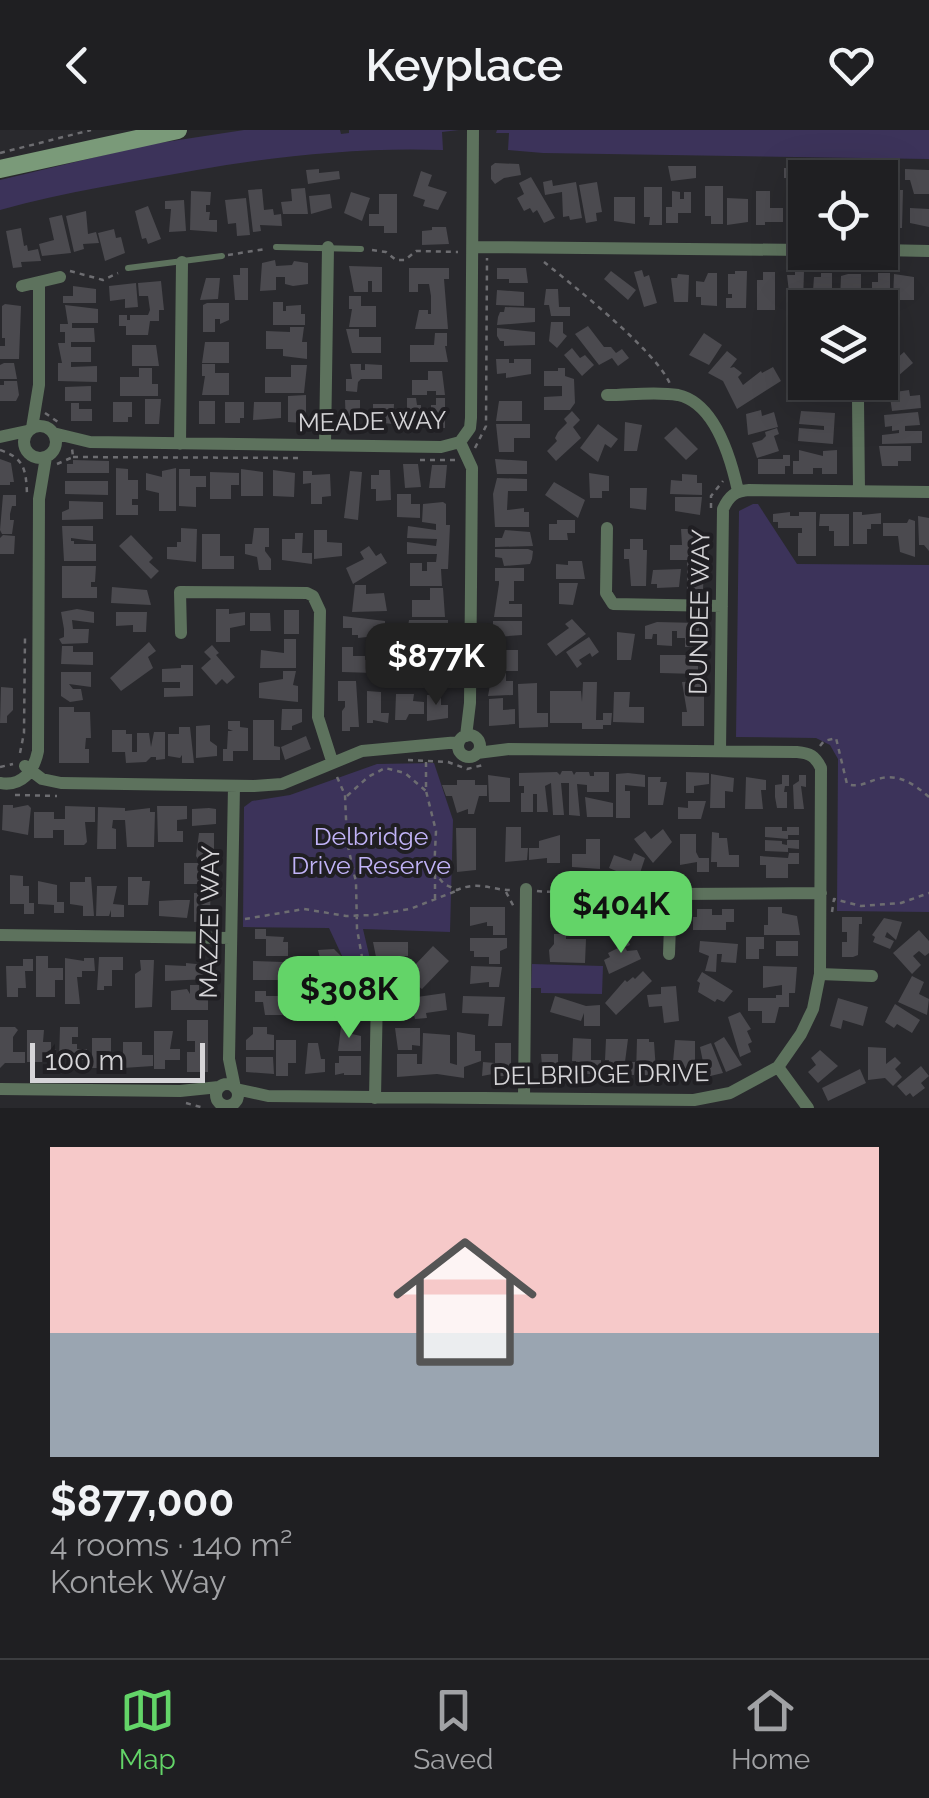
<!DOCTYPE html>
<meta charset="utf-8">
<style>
:root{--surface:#1f1f22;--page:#2c2c2f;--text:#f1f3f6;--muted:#a1a2a5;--line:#3c3d40;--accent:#63d468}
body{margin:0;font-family:Raleway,sans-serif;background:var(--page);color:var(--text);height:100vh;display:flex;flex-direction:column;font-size:38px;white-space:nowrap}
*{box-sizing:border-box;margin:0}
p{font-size:32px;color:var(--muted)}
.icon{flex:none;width:55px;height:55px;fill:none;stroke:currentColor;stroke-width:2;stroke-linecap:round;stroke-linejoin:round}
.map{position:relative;height:978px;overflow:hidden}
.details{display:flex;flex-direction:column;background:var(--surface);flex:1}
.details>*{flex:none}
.tools{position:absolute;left:788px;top:30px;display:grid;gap:20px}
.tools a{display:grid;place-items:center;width:110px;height:110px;border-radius:0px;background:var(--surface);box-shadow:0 10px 40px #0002,0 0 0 2px var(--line);font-size:50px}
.scale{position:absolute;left:30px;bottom:25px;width:175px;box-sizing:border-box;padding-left:10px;border:5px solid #d6d5d8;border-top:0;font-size:28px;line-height:35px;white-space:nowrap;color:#d6d5d8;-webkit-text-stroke:8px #201f23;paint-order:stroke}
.price{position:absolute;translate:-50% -85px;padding:0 22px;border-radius:20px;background:var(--accent);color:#111;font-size:32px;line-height:65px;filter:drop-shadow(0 2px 5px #0008)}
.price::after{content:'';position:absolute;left:50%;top:60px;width:30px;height:22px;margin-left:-15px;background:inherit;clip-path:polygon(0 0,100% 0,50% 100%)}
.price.selected{background:#222;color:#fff}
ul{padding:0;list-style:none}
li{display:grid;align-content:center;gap:20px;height:530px;padding:0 50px}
li span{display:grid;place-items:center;height:310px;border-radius:0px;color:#555}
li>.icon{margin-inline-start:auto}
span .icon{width:180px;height:180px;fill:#fffc;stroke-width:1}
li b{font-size:42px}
header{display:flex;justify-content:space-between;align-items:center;height:130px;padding:0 50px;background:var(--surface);font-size:45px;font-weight:600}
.tabs{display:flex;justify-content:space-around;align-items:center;height:140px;border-top:2px solid var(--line);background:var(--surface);font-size:28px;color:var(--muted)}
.tabs a{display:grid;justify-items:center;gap:5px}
.tabs .selected{color:var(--accent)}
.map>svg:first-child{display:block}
.green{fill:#3c335a}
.building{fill:#4b4a4f}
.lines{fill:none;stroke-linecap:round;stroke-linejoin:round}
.path{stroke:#6d6d71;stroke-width:2.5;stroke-dasharray:5 5;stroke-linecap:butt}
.lane{stroke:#5d725d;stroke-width:6}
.street{stroke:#5d725d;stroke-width:12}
.secondary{stroke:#7a9a79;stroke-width:18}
.labels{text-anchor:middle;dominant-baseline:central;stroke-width:8;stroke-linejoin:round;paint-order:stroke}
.street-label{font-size:25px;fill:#d6d5d8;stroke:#201f23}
.park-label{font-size:25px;fill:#c1b3f7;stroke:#201f23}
</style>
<header><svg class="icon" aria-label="back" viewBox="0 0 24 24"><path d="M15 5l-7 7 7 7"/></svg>Keyplace<svg class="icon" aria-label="heart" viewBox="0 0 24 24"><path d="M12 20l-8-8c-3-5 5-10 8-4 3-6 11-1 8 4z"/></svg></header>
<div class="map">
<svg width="929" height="978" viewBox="0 0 929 978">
<rect width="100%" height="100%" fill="#29292d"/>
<path class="green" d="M244,0H340L341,4L349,3V0H459L442,2L443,20C361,17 278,26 197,40C130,52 65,62 0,80V50L146,15Z
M497,0H929V29L543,23L508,20L509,3H496Z
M753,374H758L797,434L929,435V782L837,781L838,629L830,615L816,608L736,607L739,381Z
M434,633L453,690L450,802L363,799L375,850L367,857L364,873L329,798L243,797L244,677L252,671L290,665L377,634Z
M532,834L603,836L602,864L541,863V858H531Z"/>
<path class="building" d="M495,33L519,34L521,45L504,48L495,54L491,49V36Z
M668,36H696V48L671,51Z
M784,38H801V42H807L805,56H791L789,48H784Z
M319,39V43L339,41L340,49L308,54L306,40Z
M905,39L929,40V64H914L910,50H905Z
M421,41L432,45L428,56L447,62L438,80L423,76L425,70L413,66Z
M531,47L555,88L544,93L537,80L533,83L530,78L524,81L517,68L524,64L519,53Z
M552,50L553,56L576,52L582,88L570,90L569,86L563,87L562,62L545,65L543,52Z
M597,52L602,82L596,83L597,91L586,93L579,55Z
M705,56H723V94H711V86H705Z
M644,57H662V95H649L650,87H644Z
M305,58L308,84H283L281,72L292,71L291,59Z
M262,59L264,80L273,79L274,85L281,84L282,96L260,95L261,101L253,102L248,60Z
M888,60H903L902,98H890V94L880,98V85H888Z
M191,61L211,62L210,75H206V82H210L209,90H217V102L190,100Z
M672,61L680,62V69H684V62H691V83H678V93H666V77H672Z
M756,61H770V78H783V92H765V95H756Z
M351,62L370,68L362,91L344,83Z
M330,64L332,78L311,84L309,66Z
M379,64H397V103H384V96H369V84H379Z
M614,67H635V94L614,91Z
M246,68L250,105L237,106L236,93L228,94L225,70Z
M727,68L748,69V92L727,95Z
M184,70L186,101L169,102L171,79H165V71Z
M148,76L161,109L148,114L146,108L142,109L135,81Z
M910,78L929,79V97L910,93Z
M86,81L88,104L96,102L99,113L83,114L84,119L74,122L66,86Z
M62,85L71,123L42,126L39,114L54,110L49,88Z
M432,97H446L449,114L422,115V101L432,100Z
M21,98L24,116L27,115L28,121L38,119L41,131L21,132L22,137L13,138L6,101Z
M114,99L116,108L121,107L125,123L105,131L98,103Z
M275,130L276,136L292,135L294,131L308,133V154L293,156L285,154V147H276V160L260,161L262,133Z
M349,136L382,137V162H372V151H368V162H354Z
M240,138H248V170H235L233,145H240Z
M409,138H449V149H444L448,199H415L419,180H428V184H431V166L429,154H418V162H409Z
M497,138H526L528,153H509V149H497Z
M642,140L644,147L649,145L657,173L644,177L634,142Z
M611,141L636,160L628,170L604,149Z
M735,141H747L746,178H726V168H732V164H728V144H735Z
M763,142H775V180H757V150H763Z
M795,142H804L803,172L790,171L787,145H795Z
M708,143H717V176L701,175V167H696V151L704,152Z
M821,143H832V173H819V161H813L814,147H821Z
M878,143H890V182L872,178V152H878Z
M678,144L689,145L688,172H674L671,148H677Z
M848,144H861V170L840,169L841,146Z
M894,144L914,147V170H893Z
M206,148H220L218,169L200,170Z
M161,151L164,180H159V191H150L148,205H126V196H119V185H127V190H130V185H148L150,180L148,166H139L138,153Z
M136,153L138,177L125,178V169L110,171L109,156Z
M73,156L96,159V173H63V166H73Z
M546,159H558L559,177H570V186H551L549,175H544Z
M497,160L524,162V176L496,175Z
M349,166H361V176H376V197H349L352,179H349Z
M273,172H283V181H286V176L301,175V184H305V195H273Z
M207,173H229V190L220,194V189H215V202H203V175Z
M5,174L21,176L19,229H0V216H5V208H2V176Z
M65,175L98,179V193H72V198H94L95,212H71V217H91V232H71V237L97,236V252L58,251V233H62L58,213H65V202H60V194H68Z
M505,177L535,178V192L497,195L498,187L500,182H504Z
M551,192H563V203L567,206L557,218L549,211Z
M588,196L604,217H611L616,223L622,219L629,228L618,236L612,228L599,235L575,204Z
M290,197H304L302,212H307V229L283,226V219H266V201L290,202Z
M497,198L535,202V215L504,216V211H500L497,206Z
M346,199H359V207H381V223H352Z
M435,203H447V216H445L448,232H410V215H434Z
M704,203L722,215L709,235L689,225Z
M205,212H229V233H202Z
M132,215H156L159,236H132Z
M572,218L580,228L585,225L594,235L582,246L564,225Z
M727,221L737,229L730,238L734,237L742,243L738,247L743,255L761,241L762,243L773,237L781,251L737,279L723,251L708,243Z
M904,222L913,233L890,253L881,236L891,226L895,230Z
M496,229H509V233H514V229H531V244L506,248V243L497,244Z
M4,233H14L17,249H0V235Z
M202,234H215V243H229V265H202L205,246H202Z
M350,234H361V240H365V234L382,235V249H361L358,252L357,262L346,261V249H352Z
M291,235H307L304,263H265V247H291Z
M139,238H152V254H158V266H120V247H139Z
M558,238H565V246L574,249L575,273L570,280H544V267L562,266V256H544V241H558Z
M428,241H442L445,265H436V261H427V265H412V250H428Z
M805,245V252H822L830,260L815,272L797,253Z
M4,251H17L19,265L16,271H0V255H4Z
M91,256V271H65V257Z
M909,260L910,266L920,265L921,278L892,281L890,267H895V262Z
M306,265V288H302V293L288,292V266Z
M407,268H416L417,275H421V298H407Z
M436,268H445V298H431V275H436Z
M145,269H161L159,294H145Z
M345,270H360V295H346Z
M199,271H215V294H199Z
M499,271H522V291H496Z
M113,272H132V287H128V292H113Z
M225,272H244V288H240V293H225Z
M254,272H281V288L253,290Z
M71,273H79V279H92V291H71Z
M373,274H394L393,294L373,292Z
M761,280L762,286L774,282L778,297L748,305L746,284Z
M572,281L580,290L573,297L581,308L556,331L547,321L557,311L555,308L558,302L567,293L564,289Z
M801,281L835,283L833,314L798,311L799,298L824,300V296L799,294Z
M918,282L920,295L905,296V301H922V313L882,314V305L899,303V300L892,301V296L885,297L884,285Z
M625,292L642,295L637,321H624Z
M496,294H530V308H514V322H499Z
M598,294L618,309L611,318L605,314L598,332L580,318Z
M676,297L698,319L686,330L664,308Z
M777,298L779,304L774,306L779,321L757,328L752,313L762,310L766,306L765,302Z
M879,316H911V331H898V336H882Z
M799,320L823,326V321L837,320V344H822V338H813V344H793V331H799Z
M783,325H790V336H785V344H758V329H783Z
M0,329L11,333L14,352H10V355H0Z
M495,329L527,331V344H497Z
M73,330L109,331V343H67V334H73Z
M403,334H418L421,357L405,358Z
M432,335H447L445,358H429Z
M116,338L128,339V350H138V369H132V375H138V385H116Z
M176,338V381H159V363L146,360V343L162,347V341Z
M179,339H190V346H206V357H196V377L179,376Z
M241,339L263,342V366H241Z
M273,340L295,343L294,367L273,366Z
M379,340H390L391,370L376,371V359H371V345H379Z
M303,341H312V345L330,344L331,366L322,367V374H311V353L303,354Z
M350,341L362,342L358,390L344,388Z
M210,342L239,343V355H231V369H210Z
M589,343L609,346V361H602V368H590Z
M682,344L697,345V353H702V365L670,364L671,350L682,351Z
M497,348L527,349V361H508L507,380L524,378V382H529V397H495L493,364Z
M65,351H108V365L65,364Z
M554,352L585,370L578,388L545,365Z
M630,358H647L646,380L630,378Z
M397,364H411V374H420V388L397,387Z
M3,365H16V376H12L10,384V390H14L12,404H2L0,400Z
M675,367H702L700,385L675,381Z
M69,371L103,372V389L62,390V382L69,379Z
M443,372L446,374V395H450L448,439H441L442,456H410V433H422V441H427V432H436L437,424H407V412L436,416L437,409L407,408L408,396L436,400V394L422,392L423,374Z
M790,382V386H799V382H816V426H798V403H802V398H778V392H773V384Z
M853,382H862V385L881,383V394H871V399H867V414H853Z
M820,384H849V416H834V401H829V396H819Z
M918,386L929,388V421L924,415H919Z
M909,389L915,391V427L900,422L898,406H883V393H907Z
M557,390H575V403H567L568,410H549V394H557Z
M62,396H93V411L71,408V411H74V414H96V431H64Z
M181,398L197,399L196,432L167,429V417H177V412H181Z
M254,398H269V417H265V421L271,429V440H259L257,427L245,424V414H252Z
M681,399H696V418H701L704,438L703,459L687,460V432L691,430H670V415H682Z
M314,400H327V412L342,413V426L314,429Z
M505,400L530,402L533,416L495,417V408H502Z
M295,403H303L302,423H312V434L282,430V409H295Z
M202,404H220V426H234V439H202Z
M3,405L15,406L14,424H0V408Z
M131,405L153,428L149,432L159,441L151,449L119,416Z
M630,409H643V420H647L646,456H631L629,429H624V419H630Z
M369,416L376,426L381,423L387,433L353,454L346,438L364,429L360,422Z
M495,419H528L533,421L532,429L530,434L504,436L502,428L495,427Z
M568,431H582L585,449H556V434L568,435Z
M62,436H96L95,452H91V457H97V468H62Z
M495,438H524V451H514V471H509V474H522V487H494L499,454V451H495Z
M681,439L679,457L657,458V454H651L653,440Z
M559,453H578L573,475L559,474Z
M355,455H366V464L384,463L387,481L352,482Z
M112,457L147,460L151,475L111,473Z
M430,458H443L445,487H412V470H430Z
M77,479L94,482V493L72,490L73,499H89L88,513L62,514L59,509L64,507V499L61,482Z
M216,479H229V484L245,482V495L230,498V512H216Z
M284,480H299V504H284Z
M116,482H147L146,502H133V495L116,496Z
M250,483H270L271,501H250Z
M343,486L385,491V505L358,508V505H352V498H343Z
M572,489L586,504L556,526L547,514L569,498L565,494Z
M409,490H448V503H442L447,550H418V534H430V520L427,508H423V512L406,510Z
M493,491H522V505L497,507V502H493Z
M657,492L699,493V517H685V508H677V501H672V516L657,515V504H653L652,509H645V496Z
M617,502L635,504L631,530H617Z
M589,507L599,522L592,527L590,523L579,530L582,534L577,538L566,522Z
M284,509H296V538H260L261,520L284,523Z
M149,512L156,521L148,527L153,538L121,561L110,548Z
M212,515L219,523L216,525L235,547L227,554L222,549L216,555L201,538L211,529L204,522Z
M62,516H73V522H93V535L61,534Z
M342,517H353V526H365V530L375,527V543L342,542Z
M495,520H518V541H492Z
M660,525H689V531L698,532V544L660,543Z
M181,535H193V566L164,567V558H180V552H162V539L181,538Z
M283,541H296L293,555L298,556V572L259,568V553L283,549Z
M61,542H91V557L69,554L73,559H81L83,570L70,572L61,566Z
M506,543V551H513V565L488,566L492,544Z
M338,551H356L359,597H350V601H342V581L345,577V571H338Z
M704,551V596H682V582H687L682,552Z
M583,552H597L596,590H603V583H612L611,595H603V599H582V593H550V561H581L582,572Z
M537,553V583H548V597L519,598L518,554Z
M1,557L13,558V580L7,586V593H0Z
M367,561L381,562V583H389L388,593L373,590V593H367Z
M614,562H630L629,577H644V593L613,592Z
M396,564H414L413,571L424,572V584H409L406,590H395Z
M427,565H441V575H448V588L427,591Z
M503,568V580L515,579V594L489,596V569Z
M59,577H74V582H90L91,608H86L85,619H89V633H59Z
M282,579H302V592L292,596V600H281Z
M253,590H274V616L280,617V630H253Z
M228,591H240V597L248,598V621H233V631H223V619H227L228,601H233L228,599Z
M210,595V611L217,616V626L196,628V596Z
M179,597H190L194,633H182V625L180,628L168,626V604H179Z
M112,600H126V604H132V622H137V603H149L151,617L154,602H165V629L156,630V627H151L146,632L126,633L125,622H112Z
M306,606L311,619L285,630L281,617Z
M562,641H572L574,645L576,642H589L590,646H594V642H609V662H587V655L577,654L580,686L569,685V653H561L564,685H553L551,653L545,656L548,682H537V664H533V682H521V663H524V656H519V643L557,642L560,645Z
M686,642L709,643V654L694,656V663H686Z
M628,643L645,645V657L625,655V661H630V688H616V644Z
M711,644L734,648L733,662L725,661V678H710Z
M488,645L510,648V672H489Z
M782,645H789V656H785L784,662H787V678H777L775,667V655L782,654Z
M799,645H806V657L801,656L804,679H794L793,655L799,651Z
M648,647H661L660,652H667L663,675H648Z
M746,647L766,650V660H761L763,679H745Z
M457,650H475V655H487V666H479L474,684H468V679L457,683L452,666H446L442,655H457Z
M585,667L613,673V687H587Z
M688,671H706L701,689H678V677L688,678Z
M3,675H13V678L28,675L31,678L28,705L2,700Z
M65,676L95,677V692H85L87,712L84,715H64V700H53V708H34V682H54V689H65Z
M157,676H187V689L177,690V701H183V712H158Z
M98,677L125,678V681L150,678V682H155L154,717H127L125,690H113L112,698L116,699V719H97Z
M209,678L216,679V694L192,696V679Z
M506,697H521V718H528L527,730L505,732Z
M765,697H782V701H787V697H799V705H788V709L765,707Z
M456,698H476V740L457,742Z
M663,699L672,712L653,733L634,709L645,701L651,709Z
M712,702L719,703V708H727L729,725H739V737H717V732H711Z
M199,703H214V727H210V731H199L196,726Z
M680,704H696V722L699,728H709V742H697V732L680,735Z
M560,705V733H547V728L529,730V718H539V711Z
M586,709H600V739L572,737V724H586Z
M765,710L782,711V714L787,715V710H799V719L788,718V722L765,721Z
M634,723L645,728L636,755L619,748L621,743L609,738L614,725L631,731Z
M789,723H799V734H788V748H766V735H760V726L788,728Z
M184,733H211L210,791L194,792V763H198V754H184Z
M10,745L23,746V756H29V773H34V784H24V774H10Z
M85,747H91L94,786H83V776L70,774V752H85Z
M128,747H142V751H150L148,775H128Z
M38,751L57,755V772H64V783H54V775L38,774Z
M97,756H117L113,774L124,775V787H111V780L109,786H96Z
M176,770H190L187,788L159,786V771Z
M639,770L641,785L649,784L650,798L612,802L610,789L629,787L628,771Z
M470,777H505V805H493V796H487V792L470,796Z
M588,777V795H557V778Z
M768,777H782V783L797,786L800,805H764V795H768Z
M697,779H712V785H722V779H734V792H726V800H693V787H697Z
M842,787H862V794H859L858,825L853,827H842V812H847V802H842Z
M884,788L902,792L896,810L887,802L885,807L894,811L890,819L873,812L875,807L872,805Z
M255,799H266V806L284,807L283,812H288V826H266V809H255Z
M919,800L929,811V823L925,826L919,821L913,826L921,835L912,844L893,823Z
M554,804H566V809H586L585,833L550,832L549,820L554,814Z
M625,804L630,815L625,817L627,821L637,820L641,829L609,844L604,830L610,827L608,823L618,818L614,809Z
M746,807H764V819H759V829H746Z
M470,808H507V818L500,821V834H489V827H474V821H470Z
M700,811L738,814L736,833L721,832L722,824H717L716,842L705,841L709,826L699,822Z
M776,811H798V826H776Z
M373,812H408V826L376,827Z
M433,816L449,831L422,859L401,844L411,833L414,836Z
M334,819L341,826V836L346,841L355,843L341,858L333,850V843L319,844L318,832H321L318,820Z
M36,826H48V838H63V850H55V867H36Z
M99,827H123V840H112V856H104V860H97Z
M65,828L84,831V828H94L95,841H82V847H77L80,874H65Z
M23,829H33V841H25L26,858H18V867H7L6,836H23Z
M140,830H154L152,877L135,878V844L141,840Z
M253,831L283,832V850H253Z
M186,833L206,835L209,849L165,851V835L186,836Z
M471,836L502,837L499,857H489V852L470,854Z
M763,836L797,837L795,863H789V877H779L775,893H762V881H748V868H776V865H782V855L763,858Z
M643,841L652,851L616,885L605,873L625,850L627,852L633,847L635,849Z
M702,842L733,861L724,872L717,869L715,872L698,862L700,853L697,851Z
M912,846L924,852L919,864L929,869L927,885L898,872Z
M190,855H199V870H208V880H171V861L187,859L190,864Z
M676,856L679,891L664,893L662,876L649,877L647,865L661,864V857Z
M255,861H266V866H283L287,885H265L263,872H255Z
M445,863L447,880L426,883L427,888L415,889L410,868Z
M463,866L505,867L502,896H488L489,884L462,883Z
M555,866L586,876L600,875V896H584V883L581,891L550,882Z
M838,868L868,877L863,896L843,890L841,899L830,896Z
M340,869H352L355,893H342V888H307V873H333Z
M895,874L920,890L912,903L897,894L894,898L885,892Z
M740,882L751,899L747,901L752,912L748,914L751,922L740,927L728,887Z
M187,890H208V942H187V922H195V911H187Z
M0,897H15L18,900L13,907V922H25V933H5L0,938Z
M60,897H78V907H72V914H77V919H87V930L59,929Z
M253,897H267V904L274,905V920H246V910L253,904Z
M341,897H353L352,904L361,906V921H338Z
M395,898H420V916L412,915V920H398Z
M27,900H44L43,912H51V919L57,920V932H27Z
M154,901H173L170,919H180V930H165V939H154Z
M457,902L475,905V921H481V931L464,937V948L437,944L397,947V924H417V934H422L423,903L450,905V933L457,935Z
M724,907L742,935L726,942L714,913Z
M92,908H111V927H121V938L104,936V938H92Z
M573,908L591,909V930H601V944H582L581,948H543L541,924H558V934L576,935V931H572Z
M606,909H628L625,932H635L634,945L614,944V948H605L609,930H605Z
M637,909H649V912H654L656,941H650V945H636Z
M276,910H296V933H288V946H276Z
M675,910L695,911V946L680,947V944H668V932H673Z
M123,912H142V925H153V936L123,938Z
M308,913H318L321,929H325V942L305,944Z
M495,913H511V946H498V943L482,946L483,932L495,933Z
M711,913L723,943L706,947L700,917Z
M868,917L886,918V934L895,927L901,933L895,939L902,947L893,956L885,948L868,950Z
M820,920L838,936L818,953L808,942L816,935L811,928Z
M339,926H361V945H344V943L335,945V933H339Z
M246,927H273L274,944L246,942Z
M921,936L929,946L921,953L925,958L913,967L910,963L906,966L897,956Z
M860,939L866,953L828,971L822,958Z"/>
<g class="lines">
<path class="path" d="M0,23L91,0
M372,120L386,122L396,130H405L416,121L458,122
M228,125L265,119
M544,132C574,156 657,222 670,254
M809,132L876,133
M70,141L103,150L118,143
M45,283L58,292
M475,318L486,296L487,128
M0,320C24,328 26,339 27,364
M73,327L302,328
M420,330H457
M57,334L73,327L72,318
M711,378V366L723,351
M820,616L824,611L836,608L847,654C860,658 866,652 878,649C899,643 914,654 929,667
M20,623L24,603L25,507
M408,630L448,632L467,639L483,635
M426,632V661L436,701L434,742L444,754L457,760C480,750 492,761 514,760
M0,637L13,634
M337,647L345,665L347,712L356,752L357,799L366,849L357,864L363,881
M15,665L57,666
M347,666L368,647L385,638L405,643L426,661
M435,744V770
M537,761C556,764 574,758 593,759C615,761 635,769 657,768
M506,762L514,777
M832,782L834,769L861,776L901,773L929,763
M245,789L304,779L346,786L373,785L410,779L456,761
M186,973L204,978"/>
<path class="lane" d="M276,117L361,119
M128,138L222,126"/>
<path class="street" d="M474,117L805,120
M880,120L929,121
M22,156L60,147
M607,265C629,265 656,261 678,265C715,273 731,329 738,361
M858,270L859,361
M24 312a16 16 0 1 1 32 0a16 16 0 1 1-32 0Z
M32,298L39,255V152
M53,303L90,312L441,317L460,312L470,298L471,288L473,0
M0,307L27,301
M460,312L472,338L470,573L466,606
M180,314L182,132
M325,315L328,117
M607,398L606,463L613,474L722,476
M181,503L180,462L307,463L313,466L320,481L318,587L332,631
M458 616a11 11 0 1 1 22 0a11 11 0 1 1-22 0Z
M720,621L723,379C729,366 735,361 749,360L929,362
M25,636L42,649L61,653L254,656L282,654L362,621L459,612
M0,653C22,657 34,641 38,621L39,369L46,327
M234,656L229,929L235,958
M0,805L231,808
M669,824L671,766L674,764L821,763
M820,844L872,846
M778,937L808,978
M216 965a11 11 0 1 1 22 0a11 11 0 1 1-22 0Z
M0,959L180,961L219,957
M236,959L268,966L694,970L730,963L778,937L801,904L813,879L820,844L821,638C815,626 810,623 797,622L509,619L477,623
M375,968L377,863
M524,968L526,759"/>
<path class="secondary" d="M0,39L178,0"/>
</g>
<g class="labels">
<g class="street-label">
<text transform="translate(372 291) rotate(-1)">MEADE WAY</text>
<text transform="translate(699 482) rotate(-89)">DUNDEE WAY</text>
<text transform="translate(209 792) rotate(-89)">MAZZEI WAY</text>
<text transform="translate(601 944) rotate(-1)">DELBRIDGE DRIVE</text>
</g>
<g class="park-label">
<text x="371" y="706">Delbridge<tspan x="371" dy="29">Drive Reserve</tspan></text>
</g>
</g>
</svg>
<div class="tools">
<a><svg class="icon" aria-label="locate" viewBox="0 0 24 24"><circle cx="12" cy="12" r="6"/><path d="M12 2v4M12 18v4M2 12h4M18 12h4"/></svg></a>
<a><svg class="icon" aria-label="layers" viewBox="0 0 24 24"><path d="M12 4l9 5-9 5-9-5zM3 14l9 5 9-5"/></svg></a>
</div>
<div class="scale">100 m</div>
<b class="price selected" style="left:436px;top:578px">$877K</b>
<b class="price" style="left:621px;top:826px">$404K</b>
<b class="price" style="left:349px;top:911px">$308K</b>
</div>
<section class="details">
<ul>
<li><span style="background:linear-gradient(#f6c9c9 60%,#9aa5b1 0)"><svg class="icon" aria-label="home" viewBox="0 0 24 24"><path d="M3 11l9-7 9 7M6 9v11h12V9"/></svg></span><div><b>$877,000</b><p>4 rooms · 140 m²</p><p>Kontek Way</p></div></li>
</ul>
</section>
<nav class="tabs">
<a class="selected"><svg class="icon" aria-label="map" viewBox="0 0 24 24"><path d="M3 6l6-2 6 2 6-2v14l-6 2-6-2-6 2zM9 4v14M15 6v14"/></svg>Map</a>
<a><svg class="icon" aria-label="saved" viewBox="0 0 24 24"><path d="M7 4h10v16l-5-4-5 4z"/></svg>Saved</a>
<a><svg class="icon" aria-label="home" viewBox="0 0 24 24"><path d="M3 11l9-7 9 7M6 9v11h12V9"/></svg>Home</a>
</nav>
